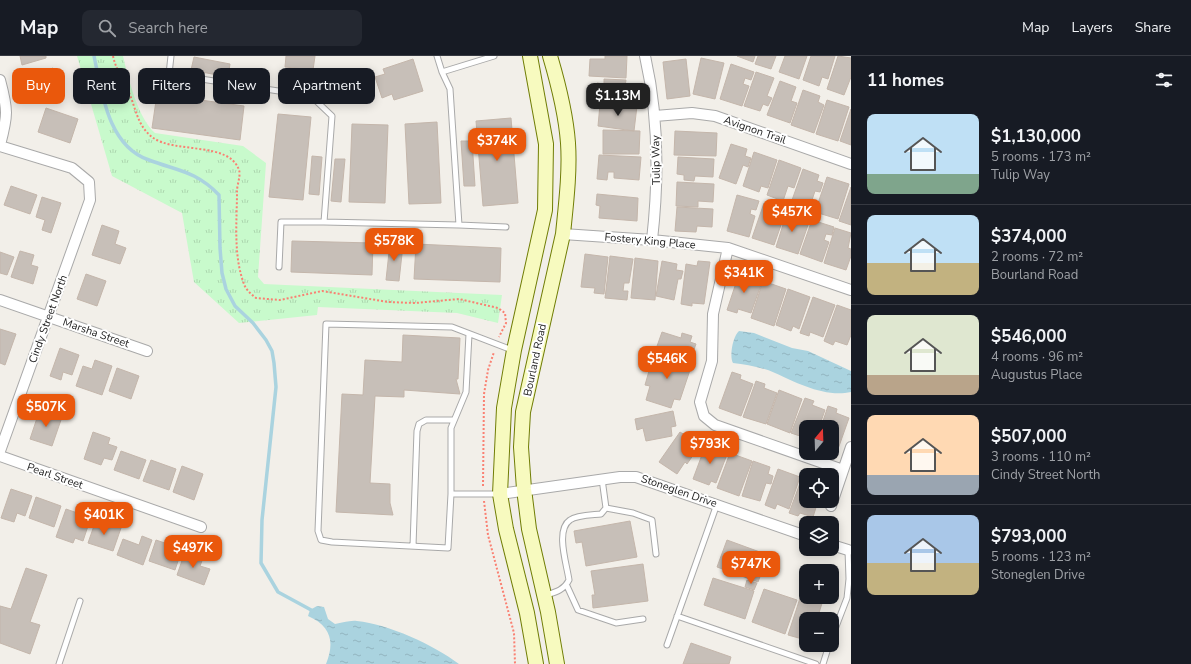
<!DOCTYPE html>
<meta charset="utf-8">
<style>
:root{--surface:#171b24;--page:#242831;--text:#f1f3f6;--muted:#9ea1a6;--line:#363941;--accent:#ea580c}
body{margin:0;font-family:"Nunito Sans",sans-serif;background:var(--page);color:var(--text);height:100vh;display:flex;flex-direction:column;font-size:15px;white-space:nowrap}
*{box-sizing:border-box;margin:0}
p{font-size:13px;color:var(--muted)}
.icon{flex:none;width:22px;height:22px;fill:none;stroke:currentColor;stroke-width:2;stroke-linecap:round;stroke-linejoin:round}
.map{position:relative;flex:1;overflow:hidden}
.sheet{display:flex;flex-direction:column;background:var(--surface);width:340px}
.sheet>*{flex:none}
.hud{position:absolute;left:12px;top:12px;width:380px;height:36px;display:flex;gap:8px}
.needle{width:26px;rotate:19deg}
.fabs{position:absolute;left:799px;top:364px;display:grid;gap:8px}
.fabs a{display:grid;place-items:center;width:40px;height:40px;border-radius:8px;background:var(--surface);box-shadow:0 2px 10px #0003;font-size:20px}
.price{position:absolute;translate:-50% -34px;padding:0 9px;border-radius:8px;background:var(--accent);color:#fff;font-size:13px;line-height:26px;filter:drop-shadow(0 1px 2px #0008)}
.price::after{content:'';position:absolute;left:50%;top:24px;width:12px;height:9px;margin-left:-6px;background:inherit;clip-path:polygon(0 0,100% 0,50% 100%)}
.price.active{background:#222;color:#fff}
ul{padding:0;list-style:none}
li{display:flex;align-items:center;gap:12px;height:100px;padding:0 16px}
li+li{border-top:1px solid var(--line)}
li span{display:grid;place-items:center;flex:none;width:112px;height:80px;border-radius:8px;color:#555}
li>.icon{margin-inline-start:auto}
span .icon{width:48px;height:48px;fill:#fffc;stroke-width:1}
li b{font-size:17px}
h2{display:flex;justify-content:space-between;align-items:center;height:48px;padding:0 16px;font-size:17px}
.pill{padding:0 14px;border-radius:8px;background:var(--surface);box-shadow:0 2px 10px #0003;font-size:14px;line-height:36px}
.pill.active{background:var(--accent);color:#fff}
header{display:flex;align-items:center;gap:24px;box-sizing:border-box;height:56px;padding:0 20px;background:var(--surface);border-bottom:1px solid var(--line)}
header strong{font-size:19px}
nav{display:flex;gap:22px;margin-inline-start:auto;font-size:14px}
.search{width:280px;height:36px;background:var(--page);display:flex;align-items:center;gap:10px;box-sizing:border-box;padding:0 14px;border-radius:8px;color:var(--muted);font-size:15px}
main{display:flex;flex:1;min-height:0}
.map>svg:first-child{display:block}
.park{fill:url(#park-tufts)}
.water{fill:url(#water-ripples)}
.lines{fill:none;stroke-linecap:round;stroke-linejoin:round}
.stream{stroke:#aad3df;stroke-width:3.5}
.building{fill:#c7bfb8;stroke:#c4b6ab}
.service-casing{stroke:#a9a9a9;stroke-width:7}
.minor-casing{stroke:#a9a9a9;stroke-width:12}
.secondary-casing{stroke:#707d05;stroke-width:16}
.path{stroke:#fa8072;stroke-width:2;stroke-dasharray:2 2;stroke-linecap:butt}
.service{stroke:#fff;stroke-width:5}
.minor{stroke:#fff;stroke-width:10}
.secondary{stroke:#f7fabf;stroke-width:14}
.labels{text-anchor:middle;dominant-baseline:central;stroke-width:4;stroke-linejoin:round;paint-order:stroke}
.street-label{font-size:11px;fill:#222;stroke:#fff}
</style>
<header>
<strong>Map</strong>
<div class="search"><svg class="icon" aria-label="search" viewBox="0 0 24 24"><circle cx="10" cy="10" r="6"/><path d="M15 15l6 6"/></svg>Search here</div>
<nav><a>Map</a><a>Layers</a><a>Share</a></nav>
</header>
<main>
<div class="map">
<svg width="851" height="608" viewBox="0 0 851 608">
<defs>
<pattern id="park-tufts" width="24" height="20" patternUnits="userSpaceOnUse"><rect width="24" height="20" fill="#c8facc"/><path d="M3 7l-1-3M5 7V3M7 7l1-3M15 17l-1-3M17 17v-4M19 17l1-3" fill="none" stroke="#acd6af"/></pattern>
<pattern id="water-ripples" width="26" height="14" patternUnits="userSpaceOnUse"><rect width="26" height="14" fill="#aad3df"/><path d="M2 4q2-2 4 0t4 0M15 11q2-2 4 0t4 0" fill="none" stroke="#92b5bf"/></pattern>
</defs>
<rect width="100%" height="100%" fill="#f2efe9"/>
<path class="park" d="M77,0H123C128,22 138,62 155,77L243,90L266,107L258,221L264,228L502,239L498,267L457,257L318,251L317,259L239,267L194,226L182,157L112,120Z"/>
<path class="water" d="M739,275L754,277L792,292L808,295L851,315V336C826,342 797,327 775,317C762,311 747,309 733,307C729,300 733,280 739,275Z
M317,550L324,551L328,563L335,568C342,567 350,564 357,565C388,568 434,589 459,608H326C335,586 331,570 308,560L310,554Z"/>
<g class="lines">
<path class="stream" d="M94,0C102,37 108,90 149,104C178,115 196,115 219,139L220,192L222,217L226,233L235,250L253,267L266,284L272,295L274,307L276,331L262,464L261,507L278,536L313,555"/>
</g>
<path class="building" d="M20,0H46V2L22,9Z
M286,0H315L313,14L285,11Z
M605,0H627L626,22L589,20L590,3H605Z
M737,0H755L753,6Z
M758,0H776L771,13L755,8Z
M785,0H807L799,23L779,16Z
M811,0H835L828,23L822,21L819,30L803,24Z
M838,0L851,2V21L844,39L827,33Z
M194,1L230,8L228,21L191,14Z
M701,2L724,7L715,43L693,38Z
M413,3L423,35L394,44L392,38L382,42L375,21L385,18L383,13Z
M686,3L690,40L667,43L663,6Z
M731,8L754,16L751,24L745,22L743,28L749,30L742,50L720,43Z
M53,12L58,27L49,30L51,36L38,39L32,19Z
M756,16L774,22L767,40L772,42L768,50L763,48L760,55L744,50Z
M604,23L626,24L625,30H632V47L596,45L597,27L604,28Z
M780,25L796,31L791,45L797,47L790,67L767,59Z
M803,34L820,40L818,46L824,49L814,77L791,69Z
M157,38L244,50L240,84L152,72Z
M827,44L849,51L838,85L816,78Z
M600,48L637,50L634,75L598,70Z
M46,52L78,63L70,87L38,76Z
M851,53V89L840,85Z
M278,58L311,61L303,144L269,141Z
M511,62L518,147L483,150L476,65Z
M437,66L441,147L409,148L405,68Z
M352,68L388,69L385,147L349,146Z
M603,74L640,75L639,98H603Z
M675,75L717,77L716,100L674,99Z
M461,85H472L475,130H464Z
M731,88L747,93L745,100L751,102L748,111L743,109L736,128L719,122Z
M754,96L777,104L768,132L761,130L759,136L743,130Z
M599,99L641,101L639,124L614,122V116H608L607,124L597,123Z
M312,100L322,101L319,139L309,138Z
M678,101L714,103L713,121L695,120L694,125L684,124V119L677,118Z
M335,103H345L341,146L331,145Z
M779,104L801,112L794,132L788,130L783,145L767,139Z
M803,113L819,119L817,125L823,127L820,136L815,135L809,153L791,147Z
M827,121L849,128L838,163L815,156Z
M677,126L714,128L713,146L698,145V151L676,150Z
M11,130L37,139L30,158L4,149Z
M851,131V169L839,165Z
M597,138L638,142L637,165L599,162L600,150L596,149Z
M737,139L759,145L756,154L751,153L750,158L755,160L749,181L727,175Z
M42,141L61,147L51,177L42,174L45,164L36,161Z
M764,147L780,153L776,167L781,169L774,189L752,182Z
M677,151L713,153L712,171L697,170L696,176L675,175Z
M787,156L804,161L802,167L808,169L798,198L776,191Z
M812,164L834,171L832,179L826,178L824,184L829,186L822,206L800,198Z
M102,169L119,175L115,188L126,192L120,208L92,199Z
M835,172L851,177L848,192L851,193V200L846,214L824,207Z
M292,185L373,187L372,219L291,216Z
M390,187L403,189L399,225L386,224Z
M416,188L501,192L500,226L414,223Z
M20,195L34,199L31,209L38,211L33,228L11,221Z
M0,196L14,201L7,219L0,217Z
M585,198L608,201L604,238L594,237L595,232L581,231Z
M610,200L633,203L629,227H624L623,235H628L627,244L605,242Z
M635,202L658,205L655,244L631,242Z
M662,205L677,208L676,214L683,215L681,223H678L674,244L656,240Z
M698,205L710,206L704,248L692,247V250L681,248L686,208L697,210Z
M86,218L106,225L97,250L77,243Z
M739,218L762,226L751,257L738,253L737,257L727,254Z
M763,225L786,233L774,270L751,262Z
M788,233L810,241L799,273L793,270L791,275L776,269Z
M813,241L835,249L823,281L810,276L809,280L800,277Z
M837,249L851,254V279L847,289L835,285L833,289L824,285Z
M0,273L16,278L5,309L0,307Z
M662,276L681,282L682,277L692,280L690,286L696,288L690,304L656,293Z
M403,279L460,282L458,323H456L460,338L404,334V341L375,340L370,427L390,428V447L393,459L336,456L342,338L363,339L365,304L402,306Z
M60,292L79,299L72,319L63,316L61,324L50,320Z
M661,297L687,305L684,312L690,314L680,344L674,343L671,352L646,344L650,330L645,329L651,308L657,310Z
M95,304L112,310L102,339L76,330L83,310L92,313Z
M117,312L139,320L131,343L109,335Z
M732,316L741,319L740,323L753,328L741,360L719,352Z
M756,325L765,328L764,332L777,337L766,368L743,361Z
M779,334L802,343L790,377L767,368Z
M805,342L814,345L812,349L825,354L819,371H806V382L791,377Z
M828,350L837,353L836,357L849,362L838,393L832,391V371H821Z
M40,353L62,361L52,390L30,383Z
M673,355L676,370L671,371L672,380L646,385L643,372L637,374L635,363Z
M93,376L110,382L108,388L117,391L112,404L104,402L101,409L84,403Z
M680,376L700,389L687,408L685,406L677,418L659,406Z
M706,388L728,396L716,427L711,425L709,429L693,423Z
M121,395L146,404L139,423L114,414Z
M730,397L752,405L739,440L717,432Z
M151,404L176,413L169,434L143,425Z
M753,405L770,411L768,418L773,420L771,428L766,427L760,445L742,440Z
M182,410L203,418L194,444L173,436Z
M778,413L800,421L789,453L777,448L775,453L765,449Z
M802,422L806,423V445H818L813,461L800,457L798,460L789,457Z
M11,433L32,440L25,460L17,457L14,466L1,462Z
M36,441L61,450L54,471L29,462Z
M66,453L83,459L80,467L88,470L83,485L75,482L73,487L56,481Z
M96,464L121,472L113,495L88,487Z
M630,465L637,501L586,510L582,486L576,487L574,475Z
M142,480L152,484L143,509L117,499L123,483L139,489Z
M156,484L182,493L175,514L149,505Z
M727,484L768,499L758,526L717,511Z
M185,496L203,502L200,510L210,513L204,529L177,519Z
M643,508L648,545L593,552L592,539H595L591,515Z
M26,512L47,519L30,566L40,569L30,598L0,587V550L11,553Z
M713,522L754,535L745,563L704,549Z
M747,524L757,527L754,534L745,531Z
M804,530L806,531V541H824L817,563H806V584L788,579Z
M764,533L797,544L785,578L752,566Z
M691,587L731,601L729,608H683Z"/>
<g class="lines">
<g class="service-casing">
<path id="service" d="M171,0L169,18L311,40L332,60L324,166L459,169L450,33L442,16L494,0
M437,0L442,16
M459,169L506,171
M279,211L281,166H324
M451,438V372L466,336L469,278
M499,438H451L448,492L332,486L321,484L318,475L326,268L452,271L512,294
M606,452L633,457L652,464L656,498
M413,490L417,375L419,368L426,364H454
M567,530L578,554L616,567L643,563
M546,539C556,536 564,534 569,524C567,509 555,474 570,464C577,459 593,459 601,458L606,452L602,423
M677,560L816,608
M832,581L847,542L849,523L848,494
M667,589L717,448
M59,608L80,545
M823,608L829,589"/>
</g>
<g class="minor-casing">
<path id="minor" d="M645,0C659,61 659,122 652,184
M0,24C8,54 8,59 0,89
M655,60L692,57L715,60L851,108
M0,90L72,112L89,126L90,144L0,395
M563,178L652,184L728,192L851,234
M728,192L713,258L712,305L700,346L704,360L715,369L843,414
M0,244L147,295
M0,400L201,471
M500,438L620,421H636L806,480
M831,450L851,391
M832,489L848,494"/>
</g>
<g class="secondary-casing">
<path id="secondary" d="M530,0L546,88L545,154L514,294L504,352L500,438L506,473L527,557L536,608
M550,0C558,27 566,59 568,87C570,116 566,148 563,178L523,356L521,391L524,433L529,473L548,556L557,608"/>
</g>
<path class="path" d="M113,0C116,14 124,25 130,39C136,54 138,70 152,81C174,98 229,85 239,114C241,119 237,129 237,135C237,165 233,199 244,228C246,234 251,238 256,242L280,244L322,235L388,246L415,247L459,243L498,252L505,257L506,267L499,281
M483,430L484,338L488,314L494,296
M484,445L488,479L514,577L515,608"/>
<use href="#service" class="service"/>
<use href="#minor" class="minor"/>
<use href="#secondary" class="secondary"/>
</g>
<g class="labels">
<g class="street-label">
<text transform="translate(755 74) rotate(19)">Avignon Trail</text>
<text transform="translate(656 104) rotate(-91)">Tulip Way</text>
<text transform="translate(650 185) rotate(5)">Fostery King Place</text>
<text transform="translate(48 263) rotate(-70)">Cindy Street North</text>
<text transform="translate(96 277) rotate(19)">Marsha Street</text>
<text transform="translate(535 304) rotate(-78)">Bourland Road</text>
<text transform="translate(55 420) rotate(19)">Pearl Street</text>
<text transform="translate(679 435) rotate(19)">Stoneglen Drive</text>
</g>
</g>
</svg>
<div class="fabs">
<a><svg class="needle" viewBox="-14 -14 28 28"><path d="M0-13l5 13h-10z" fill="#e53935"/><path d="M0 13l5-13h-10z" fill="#9ea1a6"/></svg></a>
<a><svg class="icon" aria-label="locate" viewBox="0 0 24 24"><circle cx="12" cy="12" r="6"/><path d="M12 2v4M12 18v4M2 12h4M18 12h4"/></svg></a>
<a><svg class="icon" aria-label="layers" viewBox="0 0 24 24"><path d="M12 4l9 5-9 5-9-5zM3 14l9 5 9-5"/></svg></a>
<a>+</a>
<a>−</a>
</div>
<b class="price active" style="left:618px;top:61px">$1.13M</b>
<b class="price" style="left:497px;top:106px">$374K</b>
<b class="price" style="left:792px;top:177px">$457K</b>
<b class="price" style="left:394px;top:206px">$578K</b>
<b class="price" style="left:744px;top:238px">$341K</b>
<b class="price" style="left:667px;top:324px">$546K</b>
<b class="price" style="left:46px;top:372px">$507K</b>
<b class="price" style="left:710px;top:409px">$793K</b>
<b class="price" style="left:104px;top:480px">$401K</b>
<b class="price" style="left:193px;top:513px">$497K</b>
<b class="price" style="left:751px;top:529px">$747K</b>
<div class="hud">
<a class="pill active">Buy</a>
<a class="pill">Rent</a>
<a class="pill">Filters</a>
<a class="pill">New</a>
<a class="pill">Apartment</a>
</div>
</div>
<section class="sheet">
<h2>11 homes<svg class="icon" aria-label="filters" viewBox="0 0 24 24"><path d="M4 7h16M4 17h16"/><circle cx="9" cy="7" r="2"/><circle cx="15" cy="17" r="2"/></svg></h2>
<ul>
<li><span style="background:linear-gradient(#bfe0f5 75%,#7fa58c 0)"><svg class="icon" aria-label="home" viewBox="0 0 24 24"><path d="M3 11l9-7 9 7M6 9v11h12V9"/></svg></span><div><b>$1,130,000</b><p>5 rooms · 173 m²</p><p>Tulip Way</p></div></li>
<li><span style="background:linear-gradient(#bfe0f5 60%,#c2b280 0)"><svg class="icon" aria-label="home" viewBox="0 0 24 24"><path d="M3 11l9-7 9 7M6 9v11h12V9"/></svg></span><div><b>$374,000</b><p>2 rooms · 72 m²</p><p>Bourland Road</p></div></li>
<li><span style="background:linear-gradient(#dfe7d0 75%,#b9a48a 0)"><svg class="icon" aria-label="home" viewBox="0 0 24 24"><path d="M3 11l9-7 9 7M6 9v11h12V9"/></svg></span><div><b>$546,000</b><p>4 rooms · 96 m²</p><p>Augustus Place</p></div></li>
<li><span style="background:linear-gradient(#ffd9b3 75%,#9aa5b1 0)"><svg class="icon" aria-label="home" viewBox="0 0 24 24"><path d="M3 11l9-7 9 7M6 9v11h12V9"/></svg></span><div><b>$507,000</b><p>3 rooms · 110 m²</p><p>Cindy Street North</p></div></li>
<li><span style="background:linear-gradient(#a9c7e8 60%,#c2b280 0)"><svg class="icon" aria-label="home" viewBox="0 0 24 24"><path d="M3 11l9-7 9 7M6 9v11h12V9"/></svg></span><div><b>$793,000</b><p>5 rooms · 123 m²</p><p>Stoneglen Drive</p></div></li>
</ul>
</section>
</main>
